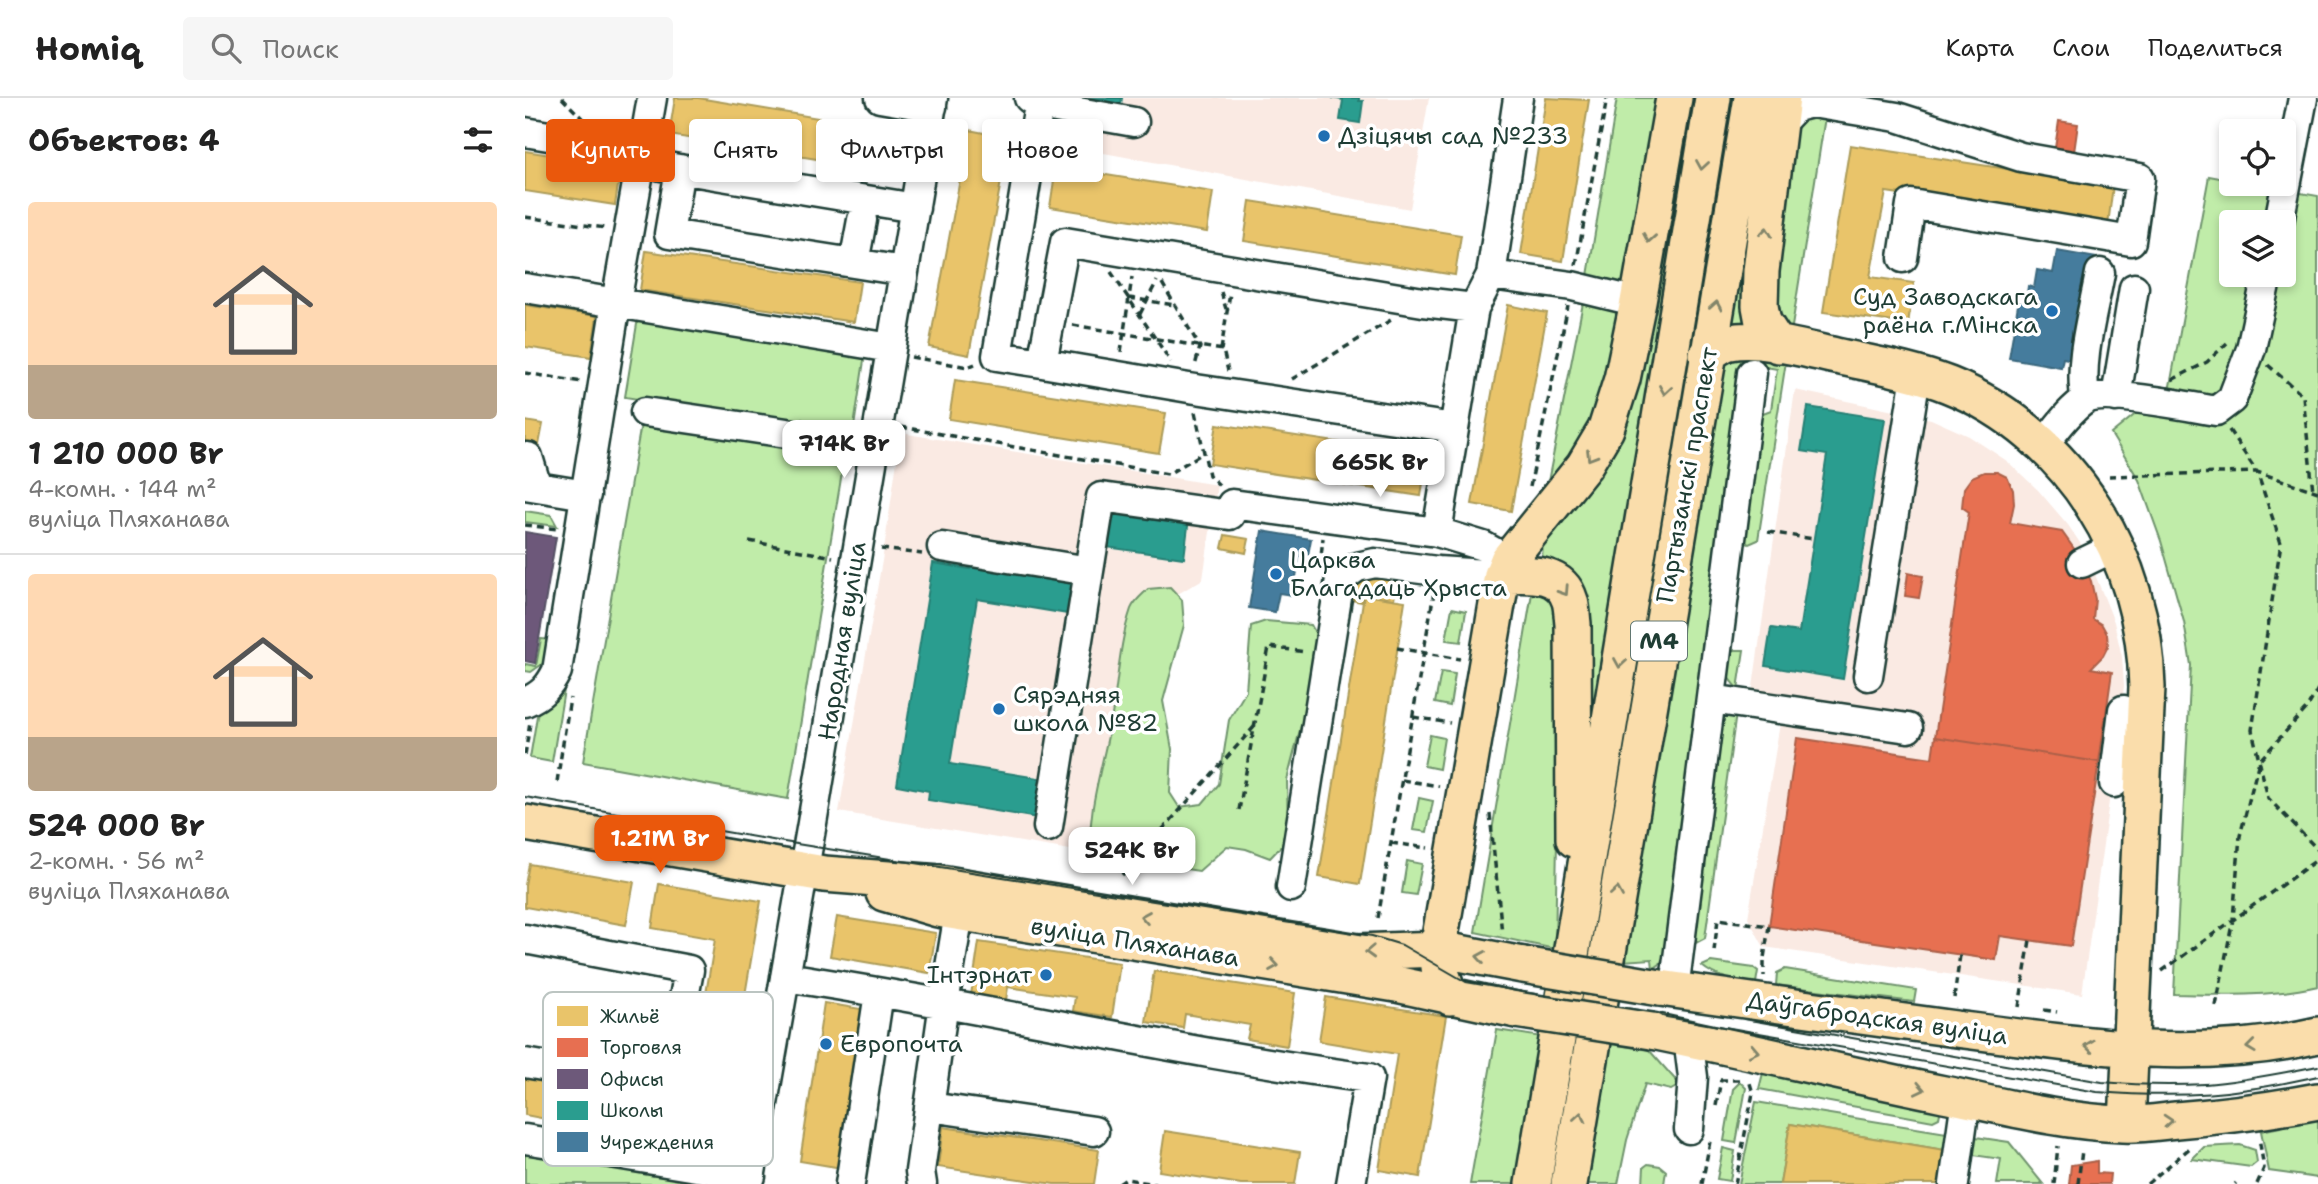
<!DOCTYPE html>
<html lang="ru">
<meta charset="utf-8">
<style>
:root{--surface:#fff;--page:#f6f6f6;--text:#222;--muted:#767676;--line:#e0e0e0;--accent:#ea580c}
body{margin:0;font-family:"Shantell Sans",sans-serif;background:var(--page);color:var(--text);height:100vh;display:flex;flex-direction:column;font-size:26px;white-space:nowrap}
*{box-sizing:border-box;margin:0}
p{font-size:23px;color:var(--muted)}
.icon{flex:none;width:38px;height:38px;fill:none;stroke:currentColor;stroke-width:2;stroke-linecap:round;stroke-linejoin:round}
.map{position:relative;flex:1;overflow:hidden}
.side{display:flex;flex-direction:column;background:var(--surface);width:525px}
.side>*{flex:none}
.top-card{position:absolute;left:21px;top:21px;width:665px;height:63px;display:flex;gap:14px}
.tools{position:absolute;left:1694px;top:21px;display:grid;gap:14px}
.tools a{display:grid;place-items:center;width:77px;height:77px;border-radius:7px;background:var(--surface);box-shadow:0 4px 10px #0003;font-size:35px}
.price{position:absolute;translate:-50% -60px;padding:0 16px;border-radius:14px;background:#fff;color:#222;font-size:23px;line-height:46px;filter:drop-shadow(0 2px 4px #0008)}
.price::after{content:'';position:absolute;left:50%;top:42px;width:21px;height:16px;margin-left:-10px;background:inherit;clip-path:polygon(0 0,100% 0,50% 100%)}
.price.selected{background:var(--accent);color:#fff}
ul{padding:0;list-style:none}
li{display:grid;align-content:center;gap:14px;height:371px;padding:0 28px}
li+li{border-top:2px solid var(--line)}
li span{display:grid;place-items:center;height:217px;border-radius:7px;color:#555}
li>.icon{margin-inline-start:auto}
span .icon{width:126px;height:126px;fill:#fffc;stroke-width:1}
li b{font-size:30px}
h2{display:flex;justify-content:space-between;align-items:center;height:84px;padding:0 28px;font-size:30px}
.chip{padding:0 24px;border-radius:7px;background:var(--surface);box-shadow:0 4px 10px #0003;font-size:24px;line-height:63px}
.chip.selected{background:var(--accent);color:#fff}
header{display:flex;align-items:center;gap:42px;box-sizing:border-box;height:98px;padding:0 35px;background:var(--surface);border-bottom:2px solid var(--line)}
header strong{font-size:33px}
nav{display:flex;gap:38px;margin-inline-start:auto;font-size:24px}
.search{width:490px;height:63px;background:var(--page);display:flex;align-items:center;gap:18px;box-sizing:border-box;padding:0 24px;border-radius:7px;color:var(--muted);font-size:26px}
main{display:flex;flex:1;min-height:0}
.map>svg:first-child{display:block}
.built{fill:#faeae3}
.green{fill:#c0eca9;stroke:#70946e;stroke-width:2;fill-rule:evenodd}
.homes{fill:#e9c46a;stroke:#ac9c5a;stroke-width:2}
.shops{fill:#e76f51;stroke:#ab6048;stroke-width:2}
.offices{fill:#6d597a;stroke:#565165;stroke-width:2}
.schools{fill:#2a9d8f;stroke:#278074;stroke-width:2}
.public{fill:#457b9d;stroke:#3a687e;stroke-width:2}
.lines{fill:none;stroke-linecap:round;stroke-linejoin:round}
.minor-casing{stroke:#1f3d34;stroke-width:33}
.major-casing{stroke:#1f3d34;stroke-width:40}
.path{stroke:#1f3d34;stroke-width:3.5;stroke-dasharray:7 5;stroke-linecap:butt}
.minor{stroke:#fff;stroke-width:28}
.major{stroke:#faddab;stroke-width:35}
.tram{stroke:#1f3d34;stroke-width:2}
.major-bridge-casing{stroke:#1f3d34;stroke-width:40;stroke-linecap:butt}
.major-bridge{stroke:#faddab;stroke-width:35}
.oneway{stroke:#82856a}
.poi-dot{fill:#1f6fb2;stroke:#fff;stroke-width:2.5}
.labels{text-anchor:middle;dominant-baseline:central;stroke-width:7;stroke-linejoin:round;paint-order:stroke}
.shield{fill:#fff;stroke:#627771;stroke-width:2}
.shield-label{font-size:23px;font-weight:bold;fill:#1f3d34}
.poi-label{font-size:24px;fill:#1f3d34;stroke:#fff;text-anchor:start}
.street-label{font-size:24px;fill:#1f3d34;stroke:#fff}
.key{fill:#fff;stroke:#bcc5c2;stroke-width:2}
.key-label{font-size:19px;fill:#1f3d34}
</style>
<header>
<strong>Homiq</strong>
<div class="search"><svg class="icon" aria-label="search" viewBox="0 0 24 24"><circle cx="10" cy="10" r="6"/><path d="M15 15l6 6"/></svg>Поиск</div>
<nav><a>Карта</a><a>Слои</a><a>Поделиться</a></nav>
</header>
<main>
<section class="side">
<h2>Объектов: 4<svg class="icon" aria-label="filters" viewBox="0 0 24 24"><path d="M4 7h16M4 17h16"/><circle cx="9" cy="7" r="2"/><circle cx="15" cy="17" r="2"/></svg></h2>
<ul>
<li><span style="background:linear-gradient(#ffd9b3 75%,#b9a48a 0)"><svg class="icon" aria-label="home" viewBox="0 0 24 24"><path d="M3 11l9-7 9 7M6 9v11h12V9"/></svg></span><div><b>1 210 000 Br</b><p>4-комн. · 144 m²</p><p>вуліца Пляханава</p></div></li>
<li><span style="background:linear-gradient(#ffd9b3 75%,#b9a48a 0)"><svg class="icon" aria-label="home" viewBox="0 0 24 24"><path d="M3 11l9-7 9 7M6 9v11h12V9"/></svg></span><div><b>524 000 Br</b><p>2-комн. · 56 m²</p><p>вуліца Пляханава</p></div></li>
</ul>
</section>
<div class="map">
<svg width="1793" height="1086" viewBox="0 0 1793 1086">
<rect width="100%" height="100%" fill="#fff"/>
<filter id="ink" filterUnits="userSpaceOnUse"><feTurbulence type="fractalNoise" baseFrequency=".0143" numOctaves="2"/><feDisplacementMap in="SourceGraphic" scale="14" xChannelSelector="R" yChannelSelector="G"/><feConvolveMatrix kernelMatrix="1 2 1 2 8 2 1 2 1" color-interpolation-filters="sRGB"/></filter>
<g filter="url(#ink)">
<path class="built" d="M520,0H904L885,111L513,43Z
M1270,292L1406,321L1444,338L1482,363L1513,392L1543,427L1561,454L1589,524L1597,559L1599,587L1595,625L1557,896L1239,849L1223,820L1259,601L1227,596Z
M376,335L692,387L678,481L631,509L594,760L314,714L359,451Z"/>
<path class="green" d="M1092,0H1134L1108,194L1062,184Z
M1169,0H1180L1115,339L1063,641L1062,514L1017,462L1018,444L1105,304Z
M1241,0L1235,236L1203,235Z
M1274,15L1300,19L1266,235L1250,224L1252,172L1269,56L1261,51Z
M1684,78L1706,82V86H1725L1793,98V888C1746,899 1697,897 1649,896L1666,567L1659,524L1636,443L1614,382L1586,336L1645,288ZM1706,124H1759V177H1706Z
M1058,205L1104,212L1073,330L1020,399Z
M113,220L340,256L328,335L100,299Z
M1202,252L1262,257L1233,442L1224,446L1219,444L1230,318L1246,312L1252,271L1220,265L1145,845L1135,866L1128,871L1127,861L1097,863Z
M117,320L321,350L263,701L58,664Z
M0,413L26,417L32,428L0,424Z
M645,489L657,502L659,527L638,603L647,651L645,695L654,709L677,706L694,686L704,622L721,593L726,528L741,523L786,527L797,547L762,682L763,741L745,760L721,751L702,748L674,773L661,771L632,757L594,766L566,761C561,716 577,671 585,628C593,589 593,549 606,511C609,503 617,497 623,491Z
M1008,489L1025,493L1036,527L1030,851L950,834Z
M927,510L941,513L936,544L921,542Z
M16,541L27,542L23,562L6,574L0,573V566L11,568Z
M1210,552H1219L1213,591C1199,577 1201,575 1205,555Z
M916,574L930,576L925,608L910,605Z
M40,586L27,664L5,660L14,606Z
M1203,614L1211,615L1180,840L1169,846L1194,623Z
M905,637L919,640L914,671L899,668Z
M894,700L908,703L902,734L888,732Z
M882,763L897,766L891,797L877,795Z
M1186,864L1229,870L1233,873L1231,885C1211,882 1192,881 1177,868Z
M1260,871L1391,892L1389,904L1251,887L1252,875Z
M972,932L1017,939L992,1086H945Z
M1086,946L1124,952L1155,987L1146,992L1120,986L1102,1042L1093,1086H1063Z
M1239,971L1416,1010L1414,1020L1408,1023L1234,991Z
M1215,984L1221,990L1211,1045L1199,1043L1208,991Z
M1231,1004L1428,1036L1425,1053L1265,1026L1255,1086H1214Z
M1793,1021V1080L1744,1073L1736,1033Z
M1444,1038L1484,1044L1518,1086H1472L1476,1061L1441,1056Z
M0,1046L196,1086H0Z
M1715,1047L1730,1052L1732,1064L1726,1069L1667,1061L1679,1049Z
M1198,1050L1210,1053L1205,1083L1192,1081Z
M1123,1066L1135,1068L1141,1073L1139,1086H1118L1119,1069Z"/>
<path class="homes" d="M150,0H173L359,31L353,71L144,37Z
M1021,0L1064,2L1038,163L996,156Z
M444,32L484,40L444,257L404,249Z
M1325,47L1588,87L1583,127L1361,94L1345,179L1389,185L1383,226L1298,214Z
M0,53L96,68L90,107L0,93Z
M531,69L688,94L682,134L525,109Z
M725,103L936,137L930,177L719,143Z
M121,153L335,184L329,224L115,192Z
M0,207L72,218L66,259L0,249Z
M983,207L1022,215L986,413L947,406Z
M430,282L641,315L634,355L424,321Z
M0,323L18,326L14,347L0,345Z
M692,326L902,358L896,398L685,366Z
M700,437L724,441L721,455L697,450Z
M830,474L873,481L869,501L839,497L837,504L826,502Z
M839,497L880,503L835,786L794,779Z
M4,766L109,784L101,827L0,809V787Z
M134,786L236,803L218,909L180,902L190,841L127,830Z
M312,819L411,835L404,875L305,858Z
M454,844L595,865L587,919L548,913L550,899L483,889L481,902L446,897Z
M629,873L770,895L762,948L722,941L725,927L660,916L658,930L621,924Z
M801,899L921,918L895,1079L854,1072L872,956L794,943Z
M299,905L342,912L317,1070L275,1063Z
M0,974L65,987L57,1028L0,1017Z
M1265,1026L1425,1053L1419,1086H1255Z
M418,1029L574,1052L569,1086H529L413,1069Z
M640,1033L775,1054L770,1086H716L634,1073Z"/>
<path class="shops" d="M1534,23L1553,26L1549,54L1530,50Z
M1459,374H1472L1482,379L1488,392L1489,406L1485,425L1537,434L1552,455L1566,483L1570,501L1568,521L1577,527L1582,536L1583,548L1578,558L1566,570L1587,574L1574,664L1410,639L1444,414L1437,409L1439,390L1447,379Z
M1383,475L1398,478L1394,500L1380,498Z
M1410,639L1574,664L1546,848L1475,838L1471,862L1244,828L1272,640L1407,660Z
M1572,1063V1075L1585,1076L1584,1086H1544L1546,1067Z"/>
<path class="offices" d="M0,434L31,439L10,565L0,563Z"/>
<path class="schools" d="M526,0H597L595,13Z
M807,0H834V3H838L835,25L815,22L818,2Z
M1283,309L1360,321L1318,581L1240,568L1246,530L1274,534L1302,357L1276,353Z
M580,408L664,420L659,460L574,448Z
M447,460L561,479L555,518L452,501L425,666L526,682L519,721L403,702L404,693L372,687L408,465L445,471Z"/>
<path class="public" d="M1532,153L1572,160L1553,263L1538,260L1536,269L1484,260L1494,201L1501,202L1503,188L1509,190L1512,172L1528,175Z
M737,433L786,441L783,457L775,455L768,497L754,495L750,514L724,510Z"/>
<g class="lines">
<g class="minor-casing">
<path id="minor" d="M355,0L407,9
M504,0L514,7L472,258L517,265
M514,7L609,24
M1254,27L1271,9L1287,5L1372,19L1496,59L1615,80L1606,143L1386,106L1378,160
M0,34L118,54
M136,68L390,110
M155,71L144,136L379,173
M1754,124L1778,0
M329,165L337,122
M966,177L1047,188L1113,204
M0,190L366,250
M1591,299L1609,190
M1561,301C1552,268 1569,210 1575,175
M120,314L349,348
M929,330L664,290L517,265L540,144L898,204L949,210
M1519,346C1531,332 1544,312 1560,302C1578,291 1667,309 1691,313L1707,301L1726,251L1742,177
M0,359H3L12,389
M0,387L61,397
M912,434L949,210L966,177L993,0
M417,449L564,473L576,399L705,417L707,406L912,434L958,448L983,462
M1557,465L1590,449
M1343,578L1391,277
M1186,601L1383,630
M0,604C17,597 24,589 32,573L91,205L127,0
M1589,685L1598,612
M523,729L564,473
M766,789L815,481L832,469L850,465L912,473L977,477
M0,841L164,872L155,922L146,990L0,965
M260,879C456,908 648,954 844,980L826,1086
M1149,892L1227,275
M155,922L250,936
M1163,940L1168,979L1164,1031
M405,1009L569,1033
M0,1041L226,1078
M224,1086L287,725L408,0
M325,1086L354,895
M397,1086L395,1073L419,905L434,815
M1429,1086L1441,1001"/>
</g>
<g class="major-casing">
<path id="major" d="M1253,247L1238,224L1235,208L1236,173L1257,0
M1182,256C1190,252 1198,245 1206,244C1233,238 1283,252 1311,258C1348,266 1388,273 1424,287C1546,336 1620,460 1622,589L1602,1026
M977,477C1003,476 1036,472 1045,503C1047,510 1047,518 1048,526L1049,741
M0,725L299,776L415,785L833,854L913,851L998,867
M359,795L413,811L871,886L991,912
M1135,890C1231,904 1328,917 1424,930C1548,946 1669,966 1793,937
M925,899L914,869L913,851L977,477L983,462L1059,368L1081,331L1097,281L1113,204L1149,0
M1127,933C1225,953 1321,976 1419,996C1477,1008 1538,1024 1597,1026C1615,1027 1633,1024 1651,1022C1699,1018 1746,1012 1793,1003
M1008,1086L1188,0
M1044,1086L1227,0"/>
</g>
<path class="path" d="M37,0L58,21
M0,119L81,130
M1051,167L1082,0
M586,174L646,264
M637,185L675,249L670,268
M696,194L701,211
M604,200L650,207
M615,216L632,183
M548,227L698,252L703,273
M696,252L705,195
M596,254L607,179
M386,259L443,269L450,266
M1743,267L1778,298L1788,393
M0,275L57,284
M767,281L866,222
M1647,282L1682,264L1702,245
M670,314L684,377L695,388
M376,329L643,376L678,355
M1704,332L1732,374L1793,394
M1584,378L1732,374L1756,445L1727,632L1743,700L1793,752
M1005,389L1043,208
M0,427L33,431
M1243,434L1289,441
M224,443L308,459
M356,451L397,456
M795,467L798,440
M872,550L935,561
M888,619L925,625
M0,657L5,625
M877,682L914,688
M32,684L45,600
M714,712L744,549L781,554
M965,716L977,836
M866,745L903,750
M597,777L729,629
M853,820L909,494
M1189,853L1193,821L1244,828L1239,860V878
M1637,873L1793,761
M1429,900L1435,857
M1691,908L1708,821L1715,738L1734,663L1782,610L1793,591
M1494,909L1505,842
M1519,912L1532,914
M1195,982H1219
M1191,1008L1196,982
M594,1086L601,1081L630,1086
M1177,1086L1185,1043
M1210,1086L1228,995L1224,982
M1529,1086L1533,1048
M1553,1086L1557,1052
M1622,1086L1666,1049
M1710,1086L1711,1085
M1732,1086L1739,1070L1734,1040"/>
<use href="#minor" class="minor"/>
<use href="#major" class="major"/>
<path class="tram" d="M0,699L253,743L847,838L877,847L941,884L1572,994C1623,998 1673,999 1724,991C1747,988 1770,983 1793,978
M1219,921L1577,984C1611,987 1646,988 1680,986C1718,983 1756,975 1793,968"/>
<g class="major-bridge-casing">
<path id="major-bridge" d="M998,867L1135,890
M991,912L1127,933"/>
</g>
<use href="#major-bridge" class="major-bridge"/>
</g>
<defs><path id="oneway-chevron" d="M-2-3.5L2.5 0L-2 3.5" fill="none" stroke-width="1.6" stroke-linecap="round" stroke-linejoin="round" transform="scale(1.75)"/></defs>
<g class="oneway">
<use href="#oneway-chevron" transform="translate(1177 67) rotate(99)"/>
<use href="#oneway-chevron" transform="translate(1241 134) rotate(-83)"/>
<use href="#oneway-chevron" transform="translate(1124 140) rotate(100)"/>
<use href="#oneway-chevron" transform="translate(1191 208) rotate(-80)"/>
<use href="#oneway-chevron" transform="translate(1140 292) rotate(99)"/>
<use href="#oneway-chevron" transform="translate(1066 358) rotate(121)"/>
<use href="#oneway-chevron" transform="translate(1039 493) rotate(57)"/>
<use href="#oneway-chevron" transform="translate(1095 565) rotate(99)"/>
<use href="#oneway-chevron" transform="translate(1092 794) rotate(-81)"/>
<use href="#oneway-chevron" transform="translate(620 819) rotate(-170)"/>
<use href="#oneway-chevron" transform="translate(845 854) rotate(178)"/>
<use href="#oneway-chevron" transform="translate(956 859) rotate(-170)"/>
<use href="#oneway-chevron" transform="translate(749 867) rotate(9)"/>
<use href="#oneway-chevron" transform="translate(1564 948) rotate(-174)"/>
<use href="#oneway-chevron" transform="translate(1726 949) rotate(173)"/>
<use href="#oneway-chevron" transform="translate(1229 953) rotate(12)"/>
<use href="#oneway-chevron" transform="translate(1395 991) rotate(12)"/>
<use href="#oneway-chevron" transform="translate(1055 1019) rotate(-81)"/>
<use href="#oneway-chevron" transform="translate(1643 1023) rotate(-4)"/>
</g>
</g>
<g class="poi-dot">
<circle cx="799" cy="38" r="7"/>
<circle cx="1527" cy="213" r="7"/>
<circle cx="751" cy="476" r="7"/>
<circle cx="474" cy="611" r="7"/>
<circle cx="521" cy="877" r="7"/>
<circle cx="301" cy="946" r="7"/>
</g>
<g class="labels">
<rect class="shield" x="1106" y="523.5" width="56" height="39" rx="5"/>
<g class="shield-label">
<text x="1134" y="543">М4</text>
</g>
<g class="poi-label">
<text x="813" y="38">Дзіцячы сад №233</text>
<text x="1513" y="199" text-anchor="end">Суд Заводскага<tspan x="1513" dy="28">раёна г.Мінска</tspan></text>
<text x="765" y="462">Царква<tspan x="765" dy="28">Благадаць Хрыста</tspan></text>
<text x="488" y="597">Сярэдняя<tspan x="488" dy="28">школа №82</tspan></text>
<text x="507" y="877" text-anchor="end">Інтэрнат</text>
<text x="315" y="946">Европочта</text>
</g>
<g class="street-label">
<text transform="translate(1162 377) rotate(-80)">Партызанскі праспект</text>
<text transform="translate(317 543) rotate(-81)">Народная вуліца</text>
<text transform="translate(610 844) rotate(9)">вуліца Пляханава</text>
<text transform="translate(1352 920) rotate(8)">Даўгабродская вуліца</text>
</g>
</g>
<rect x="18" y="894" width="230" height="174" rx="10" class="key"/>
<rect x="32" y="908" width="31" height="20" fill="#e9c46a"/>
<rect x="32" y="940" width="31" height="19" fill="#e76f51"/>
<rect x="32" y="971" width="31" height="20" fill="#6d597a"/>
<rect x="32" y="1003" width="31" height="19" fill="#2a9d8f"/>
<rect x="32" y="1034" width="31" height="20" fill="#457b9d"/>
<g class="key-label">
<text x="75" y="925">Жильё</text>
<text x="75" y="956">Торговля</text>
<text x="75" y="988">Офисы</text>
<text x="75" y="1019">Школы</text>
<text x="75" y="1051">Учреждения</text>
</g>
</svg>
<div class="tools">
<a><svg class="icon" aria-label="locate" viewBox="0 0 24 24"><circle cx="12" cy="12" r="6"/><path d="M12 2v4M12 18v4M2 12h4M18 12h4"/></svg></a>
<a><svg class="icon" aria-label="layers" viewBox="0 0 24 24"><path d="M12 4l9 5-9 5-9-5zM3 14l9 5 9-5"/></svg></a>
</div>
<b class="price" style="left:319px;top:382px">714K Br</b>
<b class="price" style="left:855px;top:401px">665K Br</b>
<b class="price selected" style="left:135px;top:777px">1.21M Br</b>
<b class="price" style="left:607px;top:789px">524K Br</b>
<div class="top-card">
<a class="chip selected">Купить</a>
<a class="chip">Снять</a>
<a class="chip">Фильтры</a>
<a class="chip">Новое</a>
</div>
</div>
</main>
